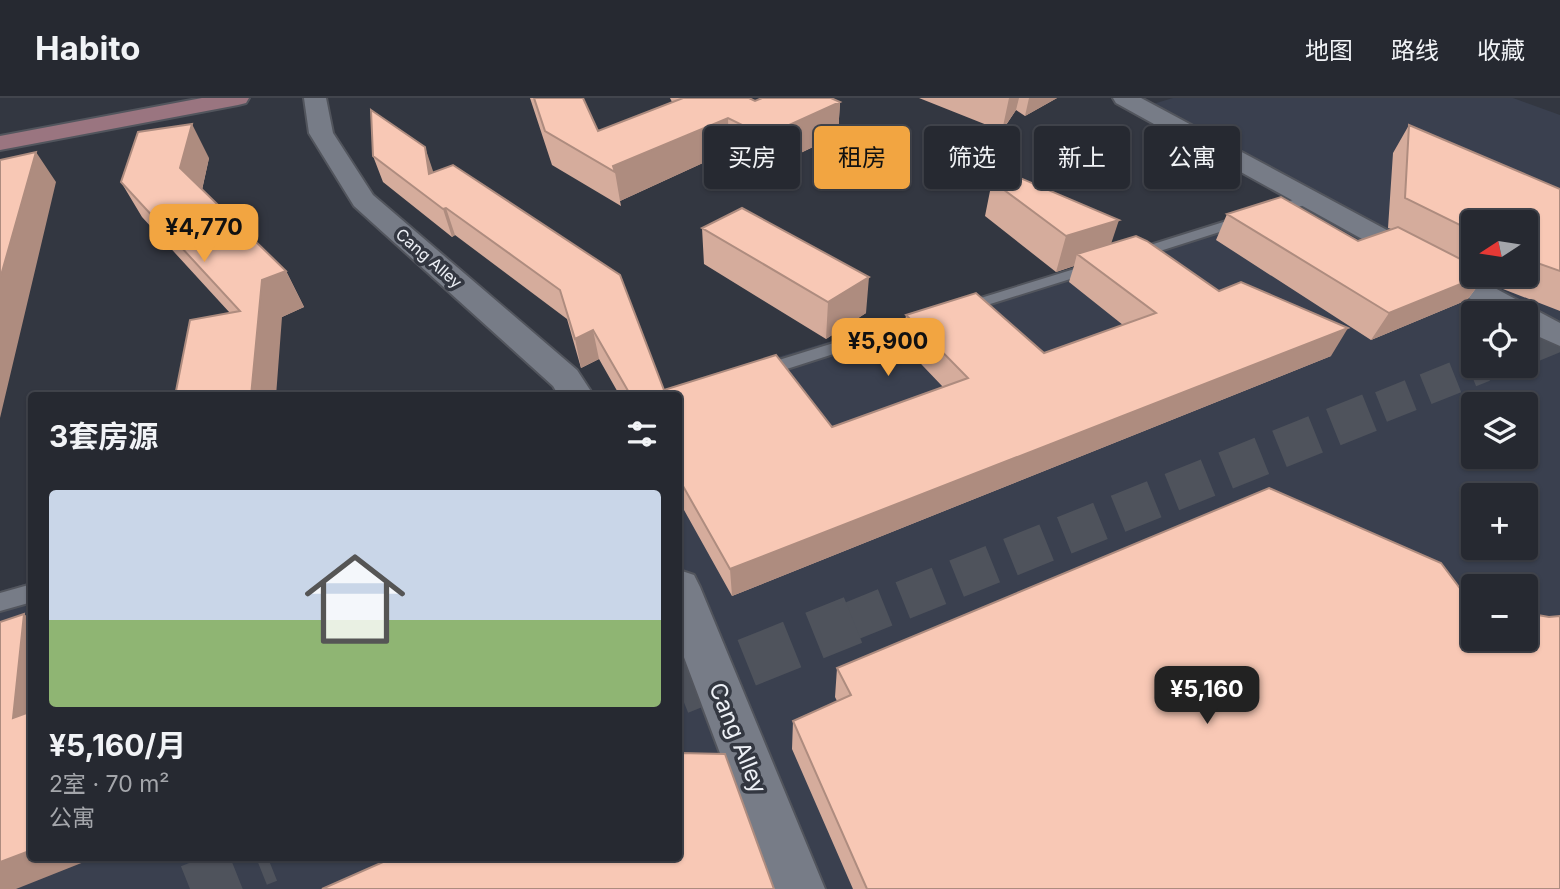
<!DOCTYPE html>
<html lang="zh">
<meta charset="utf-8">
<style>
:root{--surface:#262931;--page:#32353d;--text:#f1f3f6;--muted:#a4a6ab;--line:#42454d;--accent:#f2a541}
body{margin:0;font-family:Inter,"Noto Sans SC",sans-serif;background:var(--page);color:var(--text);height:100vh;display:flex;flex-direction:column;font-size:26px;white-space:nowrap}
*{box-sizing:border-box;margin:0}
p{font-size:23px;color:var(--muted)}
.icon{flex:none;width:38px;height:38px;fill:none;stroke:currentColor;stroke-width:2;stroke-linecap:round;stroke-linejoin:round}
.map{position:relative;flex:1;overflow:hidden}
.panel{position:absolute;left:28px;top:294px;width:654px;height:469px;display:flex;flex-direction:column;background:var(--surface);border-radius:7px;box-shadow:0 2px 5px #0004,0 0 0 2px var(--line)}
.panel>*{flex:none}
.banner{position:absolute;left:704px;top:28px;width:665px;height:63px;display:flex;gap:14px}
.needle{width:46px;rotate:258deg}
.tools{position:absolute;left:1461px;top:112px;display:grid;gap:14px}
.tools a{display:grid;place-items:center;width:77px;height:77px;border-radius:7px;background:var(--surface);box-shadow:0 2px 5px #0004,0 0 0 2px var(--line);font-size:35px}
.price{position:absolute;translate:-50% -60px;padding:0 16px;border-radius:14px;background:var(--accent);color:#111;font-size:23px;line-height:46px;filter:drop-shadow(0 2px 4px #0008)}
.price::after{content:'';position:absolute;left:50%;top:42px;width:21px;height:16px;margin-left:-10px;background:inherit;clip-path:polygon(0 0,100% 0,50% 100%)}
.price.on{background:#222;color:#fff}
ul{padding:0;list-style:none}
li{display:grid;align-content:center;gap:14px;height:371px;padding:0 21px}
li span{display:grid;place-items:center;height:217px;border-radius:7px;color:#555}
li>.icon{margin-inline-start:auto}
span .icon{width:126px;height:126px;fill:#fffc;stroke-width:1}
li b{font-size:30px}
h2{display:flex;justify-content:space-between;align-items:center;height:84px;padding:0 21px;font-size:30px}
.tag{padding:0 24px;border-radius:7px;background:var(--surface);box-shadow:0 2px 5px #0004,0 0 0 2px var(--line);font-size:24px;line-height:63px}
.tag.on{background:var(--accent);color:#111}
header{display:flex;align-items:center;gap:42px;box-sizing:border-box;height:98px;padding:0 35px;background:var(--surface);border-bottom:2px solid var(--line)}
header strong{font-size:33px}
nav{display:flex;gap:38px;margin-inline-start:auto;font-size:24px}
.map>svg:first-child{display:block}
.built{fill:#3a404f;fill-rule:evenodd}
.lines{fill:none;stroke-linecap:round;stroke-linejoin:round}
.street-tunnel-far2{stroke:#4f535c;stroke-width:32;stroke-dasharray:32 16;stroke-linecap:butt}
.street-tunnel-far1{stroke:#4f535c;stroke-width:39;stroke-dasharray:39 19;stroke-linecap:butt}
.street-tunnel{stroke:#4f535c;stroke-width:49;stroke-dasharray:49 24;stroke-linecap:butt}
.lane-casing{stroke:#52555d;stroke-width:4}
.street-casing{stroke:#52555d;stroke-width:4}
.secondary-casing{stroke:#52555d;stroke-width:4}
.lane{fill:#777c87;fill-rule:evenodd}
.street{fill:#777c87;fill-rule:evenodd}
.secondary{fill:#9a7580;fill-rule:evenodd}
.wall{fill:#d5ac9c;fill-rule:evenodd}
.shaded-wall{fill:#ae8c7f}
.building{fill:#f8c8b5;stroke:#ae8c7f;stroke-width:2}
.labels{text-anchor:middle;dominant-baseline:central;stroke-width:7;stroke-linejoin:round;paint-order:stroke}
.far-street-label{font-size:16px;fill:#edf0f6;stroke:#333741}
.near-street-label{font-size:23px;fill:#edf0f6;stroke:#333741}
</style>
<header>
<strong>Habito</strong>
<nav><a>地图</a><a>路线</a><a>收藏</a></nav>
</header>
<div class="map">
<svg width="1560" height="791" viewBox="0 0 1560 791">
<rect width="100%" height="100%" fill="#333741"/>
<path class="built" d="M1173,0H1513L1560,17V791H0V493L31,484L32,760H679V298L651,297L1321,96L1153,6ZM1474,124H1526V177H1474ZM1474,215H1526V268H1474ZM1474,306H1526V359H1474ZM1474,397H1526V450H1474ZM1474,488H1526V541H1474Z"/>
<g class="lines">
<path class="street-tunnel-far2" d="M1526,251L1560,237
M1381,309L1484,268"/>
<path class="street-tunnel-far1" d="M849,524L1386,308"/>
<path class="street-tunnel" d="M679,592L853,522
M190,791L268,760"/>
<g class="lane-casing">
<path id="lane" d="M1309,97L1314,98V104L1138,160H1128L1126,157L1128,154Z
M1094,165L1101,169L1099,172L968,213H958L955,210L958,207Z
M927,216L933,218L935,221L933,224L765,278L759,279L751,274L753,270Z
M32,486V504L0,513V495Z"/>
</g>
<g class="street-casing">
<path id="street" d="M304,0H326L333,35L373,97L577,272L594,298H559L553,288L354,108L309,35Z
M1113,0H1141L1560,225V248L1526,233V215H1496L1116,5Z
M679,472L694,477L700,489L825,791H771L679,546Z"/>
</g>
<g class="secondary-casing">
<path id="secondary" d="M202,0H249L246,5L238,7L0,52V38Z"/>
</g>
<use href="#lane" class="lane"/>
<use href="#street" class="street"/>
<use href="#secondary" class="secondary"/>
</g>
<path class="wall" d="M530,0H583L598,33L672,4L670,0H749L755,3L840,4L838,37L765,72L729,53L620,103L621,108L552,67Z
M919,0H1057L1025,18L1016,12L1002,33Z
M1409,27L1560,91V213L1503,191L1483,181L1467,202L1371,242L1216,142L1227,116L1358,143L1391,131L1388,130L1393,55ZM1474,124H1526V177H1474Z
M373,58L433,75L453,67L664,292L832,329L943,289L902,246L906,217L1044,255L1123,227L1069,184L1074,168L1056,174L985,118L992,83L1111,146L1219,193L1331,258L732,498L679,403V298H620L599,261L581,270L567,221L455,137L452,139L383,84Z
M209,60L202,92L286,173L304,209L282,219L230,215L142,119L121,84Z
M702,130L866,215L826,241L704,166Z
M837,570L1560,791H853L792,651L793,623L837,603L835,599Z"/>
<path class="shaded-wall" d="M1009,0H1019L1016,12L1002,33Z
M1029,0H1057L1025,18Z
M840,4L838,37L765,72V38Z
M728,20L729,53L620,103L615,74L613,68Z
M192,26L209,60L199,105L180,70Z
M425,49L434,76H429Z
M36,54L56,84L0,320V181Z
M446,110L455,137L452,139L443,111Z
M1119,122L1107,158L1077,156L1074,168L1056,174L1066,138Z
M286,173L304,209L282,219L276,298H251L262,182Z
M1483,177H1486L1467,202L1371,242L1389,215Z
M869,179L866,215L826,241L828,204Z
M1348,230L1331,258L732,498L730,471Z
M593,232L599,261L581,270L575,241Z
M24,516L32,522V633L13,620Z
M32,752V760H94L16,791H0V764Z"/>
<path class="building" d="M534,0H583L598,33L683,0H749L755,3L762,0H831L840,4L765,38L728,20L613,68L615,74L545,33Z
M371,12L425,49L429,76L453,67L620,177L664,292L776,257L832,329L968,280L906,217L976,195L1044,255L1156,215L1077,156L1136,138L1147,143L1219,193L1241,184L1348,230L730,471L679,381V298H631L593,232L575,241L560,192L446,110L443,111L373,58Z
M192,26L180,70L286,173L262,182L251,298H175L190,222L240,213L121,84L138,34Z
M1409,27L1560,91V173L1526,161V124H1474V134L1405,100Z
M36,54L0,181V62Z
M999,71L1119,122L1066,138L992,83Z
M1281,99L1358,143L1398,129L1474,168V177H1483L1389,215L1227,116Z
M742,110L869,179L828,204L702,130Z
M1269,390L1441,465L1471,505H1474V541H1526V515L1549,519L1560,518V791H867L793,623L851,597L837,570Z
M24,516L13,620L32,613V752L0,764V524Z
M679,655L725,656L774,791H322L392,760H679Z"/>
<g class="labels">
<g class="far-street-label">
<text transform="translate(429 160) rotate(41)">Cang Alley</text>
</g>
<g class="near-street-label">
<text transform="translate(738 640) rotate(68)">Cang Alley</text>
</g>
</g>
</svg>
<div class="tools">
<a><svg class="needle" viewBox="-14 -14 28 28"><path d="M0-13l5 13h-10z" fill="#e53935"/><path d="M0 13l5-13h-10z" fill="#a4a6ab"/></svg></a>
<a><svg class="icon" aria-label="locate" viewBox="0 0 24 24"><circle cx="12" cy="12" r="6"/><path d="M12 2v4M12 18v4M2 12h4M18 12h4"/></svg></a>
<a><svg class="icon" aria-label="layers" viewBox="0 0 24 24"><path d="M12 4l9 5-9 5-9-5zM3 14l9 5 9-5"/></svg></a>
<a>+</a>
<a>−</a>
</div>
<b class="price" style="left:204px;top:166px">¥4,770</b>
<b class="price" style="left:888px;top:280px">¥5,900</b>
<b class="price on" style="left:1207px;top:628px">¥5,160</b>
<div class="banner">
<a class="tag">买房</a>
<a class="tag on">租房</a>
<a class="tag">筛选</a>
<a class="tag">新上</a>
<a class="tag">公寓</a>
</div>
<section class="panel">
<h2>3套房源<svg class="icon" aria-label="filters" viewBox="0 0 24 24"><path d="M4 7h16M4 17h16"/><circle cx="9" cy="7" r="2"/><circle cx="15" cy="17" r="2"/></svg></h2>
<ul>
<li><span style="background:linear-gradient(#c9d6e8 60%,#8fb573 0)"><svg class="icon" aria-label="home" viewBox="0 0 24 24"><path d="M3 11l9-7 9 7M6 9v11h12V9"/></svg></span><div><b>¥5,160/月</b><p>2室 · 70 m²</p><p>公寓</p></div></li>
</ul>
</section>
</div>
